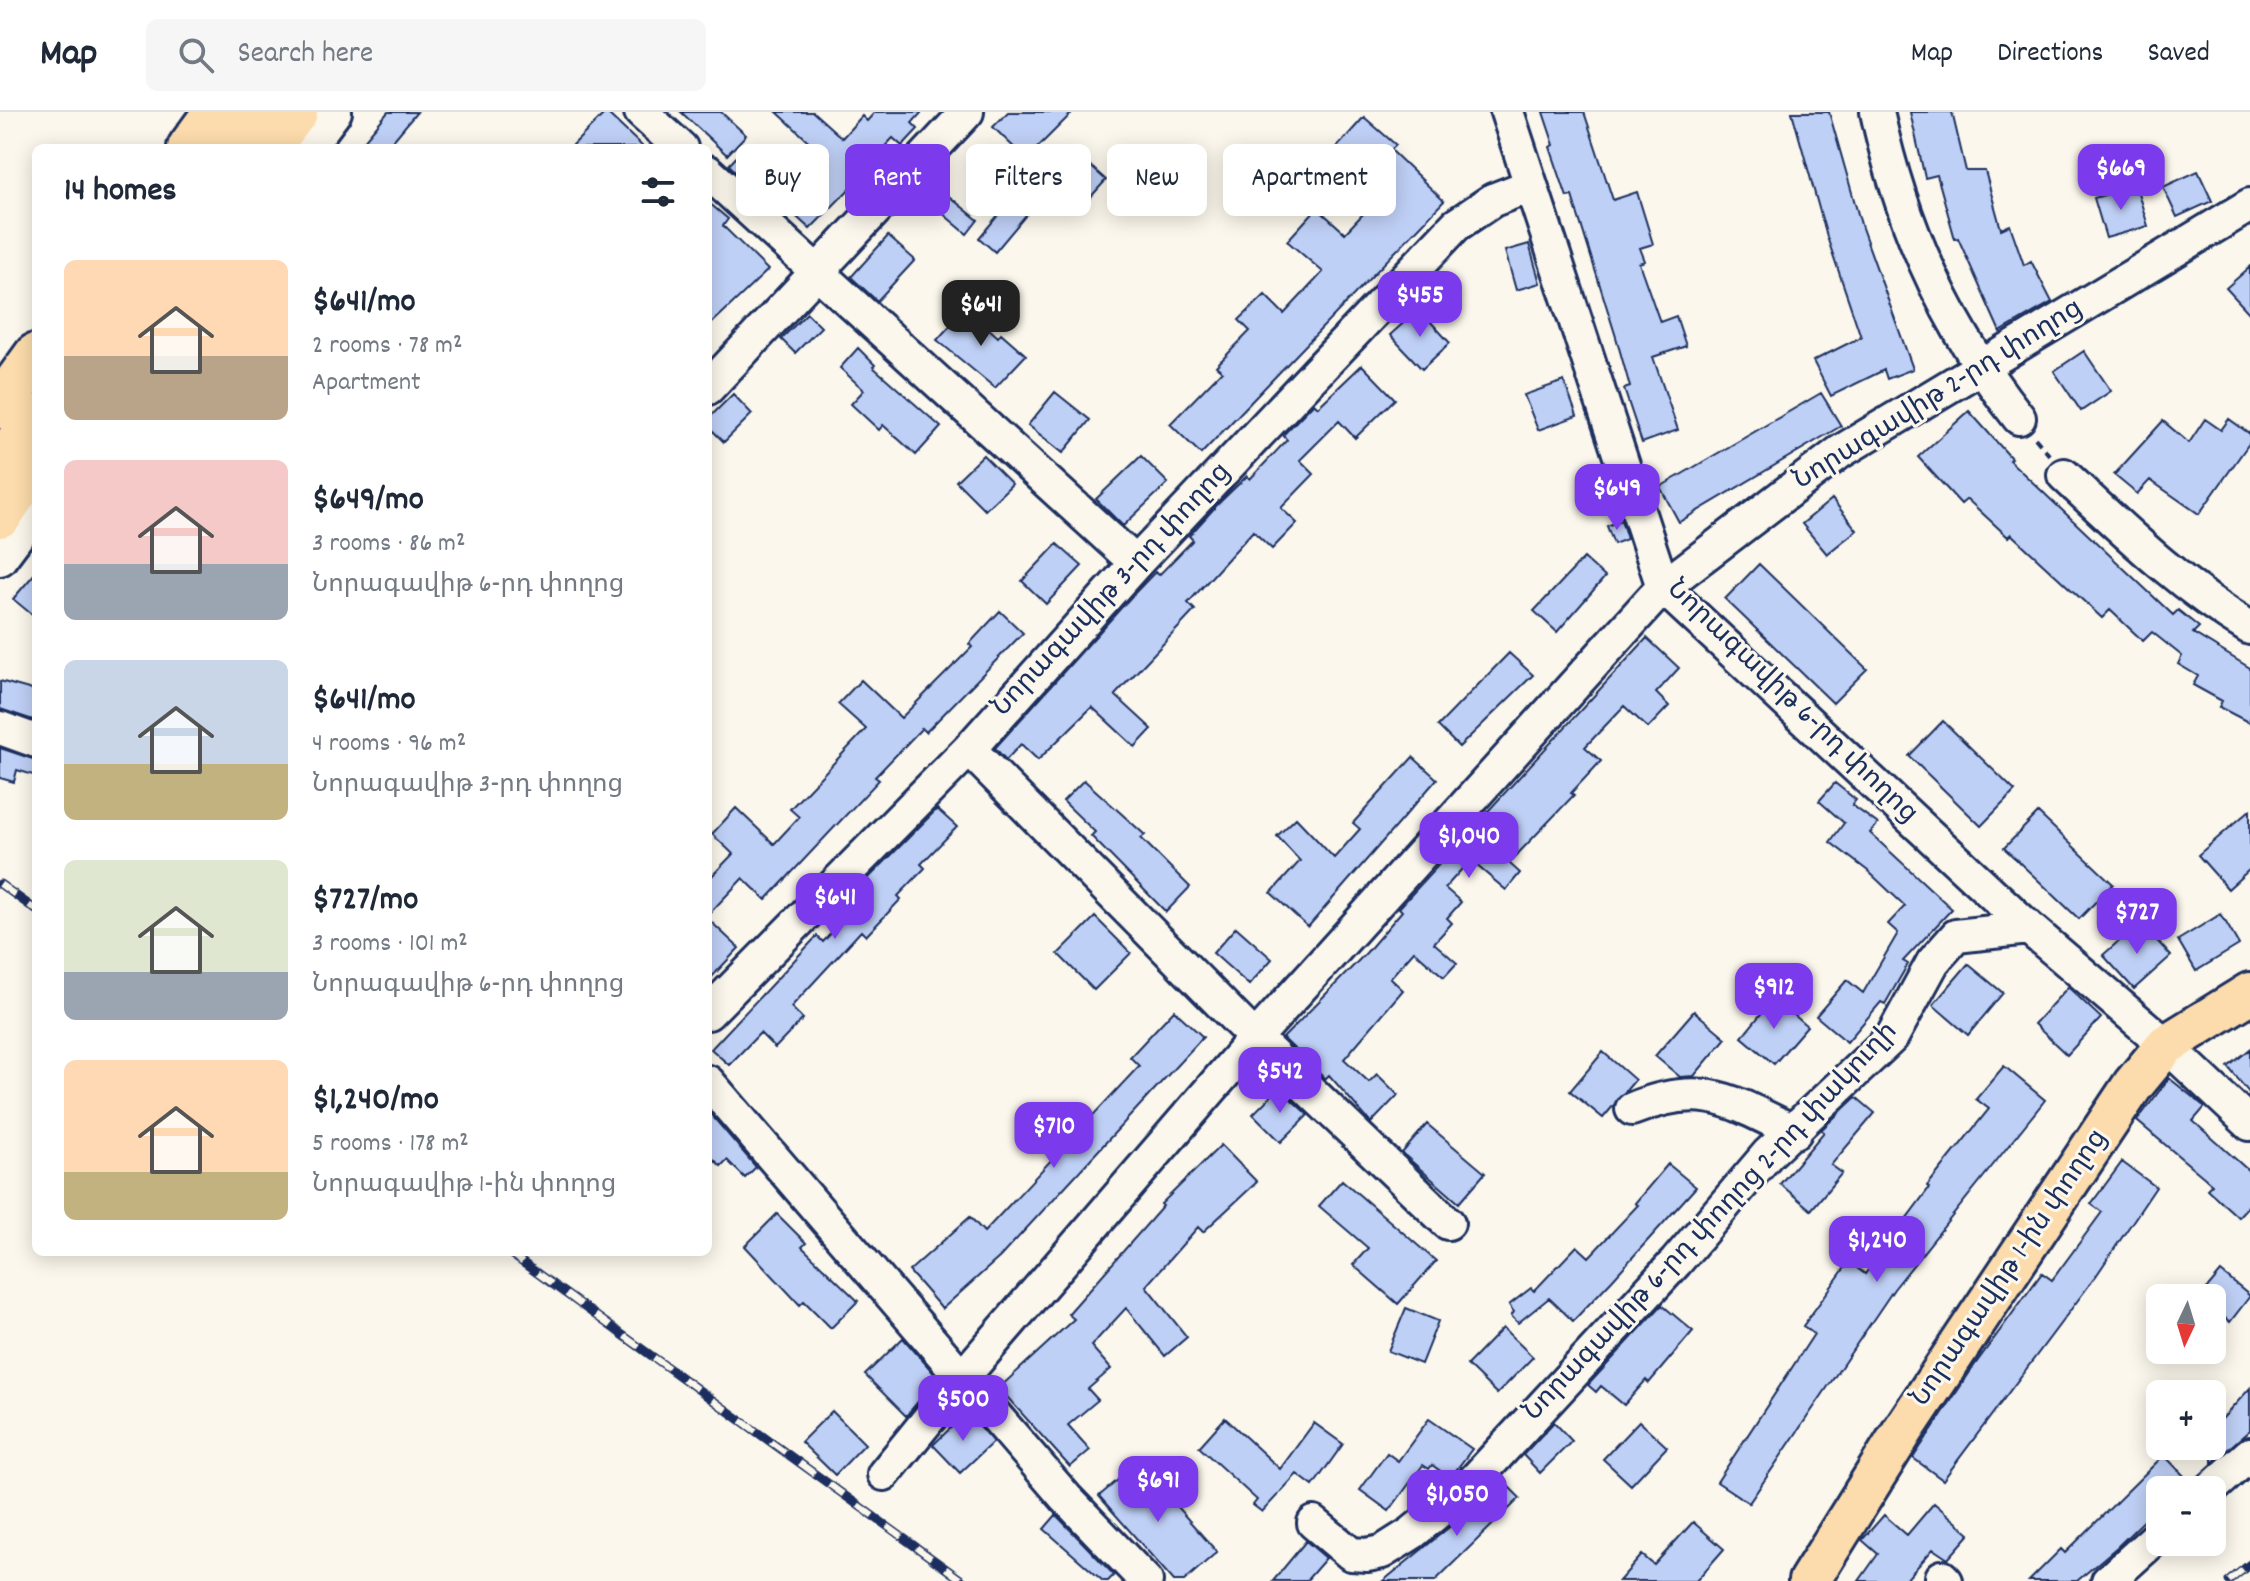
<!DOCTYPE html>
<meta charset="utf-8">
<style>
:root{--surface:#fff;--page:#f6f6f7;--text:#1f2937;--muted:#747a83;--line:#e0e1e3;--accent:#7c3aed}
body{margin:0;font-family:Dekko,"Noto Sans Armenian",sans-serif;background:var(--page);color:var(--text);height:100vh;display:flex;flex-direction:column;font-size:30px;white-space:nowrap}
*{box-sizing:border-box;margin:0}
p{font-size:26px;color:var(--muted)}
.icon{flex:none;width:44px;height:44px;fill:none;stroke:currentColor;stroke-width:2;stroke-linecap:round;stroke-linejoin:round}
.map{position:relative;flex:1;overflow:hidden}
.panel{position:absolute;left:32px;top:32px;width:680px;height:1112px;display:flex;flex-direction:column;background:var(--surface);border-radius:12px;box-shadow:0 4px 20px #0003}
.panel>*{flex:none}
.banner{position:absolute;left:736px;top:32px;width:760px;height:72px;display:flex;gap:16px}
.needle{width:52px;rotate:184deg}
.buttons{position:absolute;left:2146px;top:1172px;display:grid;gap:16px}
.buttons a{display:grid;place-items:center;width:80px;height:80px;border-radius:12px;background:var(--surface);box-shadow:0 4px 20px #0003;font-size:40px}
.price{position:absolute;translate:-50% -68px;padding:0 18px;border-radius:16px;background:var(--accent);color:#fff;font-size:26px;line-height:52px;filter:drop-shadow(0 2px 4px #0008)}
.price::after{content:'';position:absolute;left:50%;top:48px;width:24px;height:18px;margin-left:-12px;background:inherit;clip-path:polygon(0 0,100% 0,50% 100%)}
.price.current{background:#222;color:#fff}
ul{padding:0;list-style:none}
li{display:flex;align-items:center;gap:24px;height:200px;padding:0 32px}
li span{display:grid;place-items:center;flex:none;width:224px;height:160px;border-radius:12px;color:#555}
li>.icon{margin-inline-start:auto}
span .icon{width:96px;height:96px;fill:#fffc;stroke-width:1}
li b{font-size:34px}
h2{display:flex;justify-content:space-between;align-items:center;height:96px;padding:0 32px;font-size:34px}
.chip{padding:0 28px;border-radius:12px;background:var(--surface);box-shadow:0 4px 20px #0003;font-size:28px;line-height:72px}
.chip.current{background:var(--accent);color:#fff}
header{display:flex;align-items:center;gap:48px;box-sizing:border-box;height:112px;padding:0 40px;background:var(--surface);border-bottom:2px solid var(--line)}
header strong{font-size:38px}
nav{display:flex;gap:44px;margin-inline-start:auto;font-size:28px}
.search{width:560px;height:72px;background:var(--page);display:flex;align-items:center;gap:20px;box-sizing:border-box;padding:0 28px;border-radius:12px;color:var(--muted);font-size:30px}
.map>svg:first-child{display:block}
.building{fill:#bfd0f6;stroke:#1b2f5e;stroke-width:2}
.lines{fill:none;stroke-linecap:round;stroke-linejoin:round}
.minor-casing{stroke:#1b2f5e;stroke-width:38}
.major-casing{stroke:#1b2f5e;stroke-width:46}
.highway-casing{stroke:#1b2f5e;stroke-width:50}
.path{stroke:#1b2f5e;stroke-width:4;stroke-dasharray:8 6;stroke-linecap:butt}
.minor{stroke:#fbf7ec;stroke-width:32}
.major{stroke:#fcdcac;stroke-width:40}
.highway{stroke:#fcdcac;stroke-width:44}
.rail-casing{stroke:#1b2f5e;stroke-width:9}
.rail{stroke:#fbf7ec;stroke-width:6;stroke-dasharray:18;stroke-linecap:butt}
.labels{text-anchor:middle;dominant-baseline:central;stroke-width:6;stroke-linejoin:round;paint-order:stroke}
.street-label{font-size:28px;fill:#1b2f5e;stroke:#fbf7ec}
</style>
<header>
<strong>Map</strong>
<div class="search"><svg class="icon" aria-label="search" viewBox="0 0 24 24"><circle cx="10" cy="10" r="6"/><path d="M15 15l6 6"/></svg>Search here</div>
<nav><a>Map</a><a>Directions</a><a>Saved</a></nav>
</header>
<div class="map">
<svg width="2250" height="1469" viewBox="0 0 2250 1469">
<rect width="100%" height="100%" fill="#fbf7ec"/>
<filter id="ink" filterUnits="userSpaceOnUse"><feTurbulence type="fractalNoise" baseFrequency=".0125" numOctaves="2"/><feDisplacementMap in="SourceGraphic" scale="16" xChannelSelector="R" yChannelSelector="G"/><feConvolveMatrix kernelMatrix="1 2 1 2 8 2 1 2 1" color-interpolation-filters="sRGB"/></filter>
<g filter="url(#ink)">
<path class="building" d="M388,0H417L387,36H358Z
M606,0L644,36H570Z
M681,0H721L746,23L727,43Z
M777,0H813L842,26L862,4L867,9L875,0H922L912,11L918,17L902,34L893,26L868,52L871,55L810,117L775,85L818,38Z
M1008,0H1073L1026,47L993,15Z
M1543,0H1584L1613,88L1637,80L1653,132L1640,136L1645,149L1639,151L1660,210L1676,204L1686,234L1653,245L1678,318L1642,331L1624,277L1630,275L1616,225L1572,84L1567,85L1550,35L1554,33Z
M1792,0H1829L1862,116L1913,257L1887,267L1884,258L1831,284L1813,249L1861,225L1827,125Z
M1910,0H1952L1966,59H1985L2001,117L2010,113L2024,153L2031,149L2052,190L2000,220L1958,126L1955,127L1937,63L1925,66Z
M1364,5L1396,33L1391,38L1444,89L1201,342L1170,312L1222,259L1216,254L1250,219L1239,208L1265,183L1284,202L1323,160L1287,129L1317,96L1345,121L1380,84L1331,42Z
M742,39L760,55L747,70L729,53Z
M1077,42L1106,68L1087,89L1057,64Z
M2198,59L2212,89L2177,105L2163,75Z
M934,72L978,108L967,122L923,85Z
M2136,74L2148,114L2106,126L2094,86Z
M1015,83L1031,97L995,140L979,126Z
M708,90L728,107L723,114L768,158L708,215Z
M888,124L915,148L877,189L851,165Z
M1529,132L1540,171L1516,178L1505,139Z
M2250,155V202L2226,176Z
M966,196L998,225L1001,221L1026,243L995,276L937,228Z
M1419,197L1450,231L1422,257L1390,223Z
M807,201L821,215L795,241L781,227Z
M858,236L875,253L873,255L941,315L916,343L883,313L879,318L851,292L864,278L840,256Z
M2084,239L2111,279L2081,299L2054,259Z
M1362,253L1395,287L1355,326L1339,309L1300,348L1314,362L1281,396L1297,411L1272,437L1253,419L1188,491L1195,498L1115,583L1152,617L1135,635L1092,595L1038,648L1021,632L1006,648L995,636L1130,486L1155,460L1159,463L1193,428L1189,424L1218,392L1247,364L1250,367L1287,328L1283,323L1314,291L1318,295Z
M1564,269L1577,304L1538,318L1524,283Z
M1055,280L1090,308L1063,341L1028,313Z
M1821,281L1841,314L1679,410L1660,375Z
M733,282L752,302L724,330L708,314V307Z
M1969,299L2011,346L2009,348L2137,469L2173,503L2178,498L2199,515L2193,521L2250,556V611L2219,595L2222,589L2193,573L2198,564L2178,552L2182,544L2152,520L2143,529L2110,498L2102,506L2011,422L2008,425L1967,387L1961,392L1918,345Z
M2205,307L2221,318L2229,307L2250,322V330L2199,402L2150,368L2137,382L2114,363L2163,309L2189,331Z
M983,343L1012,372L985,398L956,369Z
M1141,344L1168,371L1123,414L1096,387Z
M1832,387L1857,418L1827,442L1802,412Z
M1621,408L1627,427L1614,432L1607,414Z
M1057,432L1082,454L1046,492L1022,469Z
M1584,446L1605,465L1557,520L1534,499Z
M1759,452L1867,557L1833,591L1725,487Z
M36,460V506L13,487Z
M1000,499L1023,521L926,620L922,616L875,665L879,668L766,788L743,766L708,803V768L733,742L712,722L736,696L774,732L799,705L790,697L866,617L838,592L861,568L901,606L972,535L969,532Z
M1647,526L1679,556L1656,581L1669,594L1648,616L1624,594L1585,635L1601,649L1571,681L1574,683L1509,751L1520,761L1506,778L1470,748L1445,776L1461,790L1447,806L1452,811L1434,831L1457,851L1444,865L1414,839L1390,866L1403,878L1344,947L1369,970L1377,962L1398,983L1371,1011L1329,963L1325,967L1283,926L1366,841L1402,799L1399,796Z
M1509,541L1533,563L1459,635L1438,614Z
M0,569L36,579V609L0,597Z
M1943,609L2015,679L1981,714L1909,644Z
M0,636L36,648V664L17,658L14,670L0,666Z
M1413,645L1437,667L1308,815L1271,781L1300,749L1277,724L1296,706L1334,746L1360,717L1353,711Z
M1084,668L1145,723L1141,726L1190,775L1166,800L1091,724L1095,720L1063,689Z
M1835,671L1856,688L1852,693L1878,712L1870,721L1952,797L1903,849L1908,852L1885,892L1881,890L1847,930L1816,904L1847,868L1863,881L1898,821L1888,812L1905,794L1868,759L1830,730L1844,711L1819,689Z
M937,697L957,715L921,752L925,756L898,784L901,787L866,824L861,819L791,895L803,907L775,936L760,921L729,953L711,937L817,824L823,830L846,805L838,797Z
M2250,698V757L2228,777L2198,743Z
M2038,701L2113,772L2079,807L2004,736Z
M2221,802L2239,833L2196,859L2178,828Z
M1095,805L1131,841L1094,878L1058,842Z
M708,807L739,836L708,869Z
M2140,810L2171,844L2134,877L2103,843Z
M1236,815L1272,847L1249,873L1213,841Z
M1968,852L2003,881L1968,923L1933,893Z
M2068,875L2101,906L2067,943L2034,912Z
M1774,886L1807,914L1774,952L1742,925Z
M1174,898L1203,925L1000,1145L942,1197L909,1159L970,1105L984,1120L1139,954L1130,945Z
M1694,899L1726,926L1694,964L1680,965L1655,944Z
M2250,937V982L2228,955Z
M1603,940L1635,968L1603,1006L1570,979Z
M2004,954L2045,988L1894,1177L1749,1391L1717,1370L1814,1222L1803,1214L1849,1150L1865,1162L1929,1076L1927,1074L1989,997L1976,987Z
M2169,966L2205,995L2193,1009L2250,1060V1092L2238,1105L2207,1077L2212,1072L2137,1009Z
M1279,976L1308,1003L1281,1030L1253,1002Z
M1856,985L1875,1001L1831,1053L1842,1061L1811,1098L1780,1072L1824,1020L1821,1018Z
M708,999L756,1055L745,1066L727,1048L721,1054L708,1042Z
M1427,1012L1485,1061L1459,1091L1402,1041Z
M1221,1033L1257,1070L1203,1120L1198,1115L1146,1174L1187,1225L1165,1244L1126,1196L1091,1234L1111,1257L1088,1277L1098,1288L1068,1313L1090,1338L1070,1355L999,1276L1074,1207L1068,1202L1163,1094L1161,1092Z
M2122,1050L2156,1075L2096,1164L1943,1368L1913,1346L1974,1254L2042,1161L2052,1168L2102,1100L2091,1092Z
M1668,1052L1696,1075L1612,1168L1573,1209L1549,1186L1518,1211L1511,1204L1514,1200L1509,1193L1531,1176L1534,1179L1577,1134L1589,1145L1638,1093L1635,1091Z
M1342,1068L1436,1149L1398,1192L1353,1153L1368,1136L1319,1094Z
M777,1102L806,1131L802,1135L858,1189L831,1216L804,1189L800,1193L745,1134Z
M2221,1160L2250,1184L2230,1210L2212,1195V1186H2199Z
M1662,1193L1693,1219L1649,1271L1646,1268L1624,1293L1601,1274L1596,1280L1588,1273Z
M1406,1196L1438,1209L1421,1252L1388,1239Z
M1503,1216L1533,1245L1497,1282L1467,1253Z
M903,1226L938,1266L906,1304L865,1263Z
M2250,1276V1318L2212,1351V1318Z
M832,1299L865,1332L835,1363L801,1330Z
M967,1300L993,1330L960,1361L933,1333Z
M1225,1306L1280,1357L1314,1311L1343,1332L1313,1374L1297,1362L1262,1400L1253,1393L1257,1388L1199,1335Z
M1429,1307L1472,1337L1450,1366L1432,1353L1429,1357L1423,1353L1389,1399L1360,1378L1387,1341L1398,1349Z
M1639,1309L1667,1335L1631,1373L1603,1347Z
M1554,1310L1572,1329L1540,1361L1523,1343Z
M2164,1343L2187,1367L2176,1378H2160V1393L2117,1435L2077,1469H2029L2061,1437L2065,1441Z
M1138,1351L1217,1440L1184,1469H1174L1099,1384Z
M1501,1367L1520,1386L1435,1469H1383L1479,1391Z
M1934,1391L1970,1422L1948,1447L1933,1437L1905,1469H1859L1878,1442L1862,1428L1884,1403L1907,1423Z
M1056,1403L1114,1463L1108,1469H1103L1044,1417Z
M1693,1410L1724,1437L1696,1469H1619L1642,1443L1654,1453Z
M1306,1429L1326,1446L1306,1469H1273Z"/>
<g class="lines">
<g class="minor-casing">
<path id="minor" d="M641,0L681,36
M1507,0L1663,475L2029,816L2166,933L2250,1012
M1877,0C1901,112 1948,217 2019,306
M308,36L335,0
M708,60L1136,451
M708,276L967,0
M2064,363C2123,418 2180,474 2250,516
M0,447L36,399
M0,616L36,629
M969,637L1255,926L1448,1111
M708,901L969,637L1136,451L1456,113L1493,88L1529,74
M708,970L1066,1386L1146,1469
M1632,997C1703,968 1731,989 1795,1020
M884,1362L962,1266L1255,926L1663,475L1840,340L2250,93
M2210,1378L2250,1342
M1314,1411L1351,1442L1367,1443L1382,1440L1412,1421L1467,1376L1676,1150L1768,1042L1892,925L1933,850L1956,824L2029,816
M1942,1465L1946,1469
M2108,1469L2160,1422"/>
</g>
<g class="major-casing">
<path id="major" d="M1809,1469L1904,1317L2133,973L2166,933L2250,881"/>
</g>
<g class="highway-casing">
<path id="highway" d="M190,36L216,0
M233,36L260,0
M268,36L295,0
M0,294L36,244
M0,355L36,305
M0,403L36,349"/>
</g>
<path class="path" d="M2035,326L2050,344"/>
<use href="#minor" class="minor"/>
<use href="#major" class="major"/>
<use href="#highway" class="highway"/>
<g class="rail-casing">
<path id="rail" d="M0,772L36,798
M508,1140L963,1469
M2229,1469L2250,1452"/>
</g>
<use href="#rail" class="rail"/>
</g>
</g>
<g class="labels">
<g class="street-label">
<text transform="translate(1939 284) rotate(-32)">Նորագավիթ 2-րդ փողոց</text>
<text transform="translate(1113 479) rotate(-47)">Նորագավիթ 3-րդ փողոց</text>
<text transform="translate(1791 591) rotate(44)">Նորագավիթ 6-րդ փողոց</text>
<text transform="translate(1712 1111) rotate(-47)">Նորագավիթ 6-րդ փողոց 2-րդ փակուղի</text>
<text transform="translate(2011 1157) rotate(-56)">Նորագավիթ 1-ին փողոց</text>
</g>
</g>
</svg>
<div class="buttons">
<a><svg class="needle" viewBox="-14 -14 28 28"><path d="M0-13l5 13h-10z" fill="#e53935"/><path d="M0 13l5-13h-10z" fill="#747a83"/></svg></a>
<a>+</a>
<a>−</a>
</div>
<b class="price" style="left:2121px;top:100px">$669</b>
<b class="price" style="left:1420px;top:227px">$455</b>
<b class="price current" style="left:981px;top:236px">$641</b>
<b class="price" style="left:1617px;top:420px">$649</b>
<b class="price" style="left:1469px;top:768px">$1,040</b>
<b class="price" style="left:835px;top:829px">$641</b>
<b class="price" style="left:2137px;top:844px">$727</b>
<b class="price" style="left:1774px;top:919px">$912</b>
<b class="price" style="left:1280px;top:1003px">$542</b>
<b class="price" style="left:1054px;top:1058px">$710</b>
<b class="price" style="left:1877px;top:1172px">$1,240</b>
<b class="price" style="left:963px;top:1331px">$500</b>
<b class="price" style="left:1158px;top:1412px">$691</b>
<b class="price" style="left:1457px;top:1426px">$1,050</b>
<div class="banner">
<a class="chip">Buy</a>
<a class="chip current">Rent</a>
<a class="chip">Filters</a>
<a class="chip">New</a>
<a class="chip">Apartment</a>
</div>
<section class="panel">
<h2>14 homes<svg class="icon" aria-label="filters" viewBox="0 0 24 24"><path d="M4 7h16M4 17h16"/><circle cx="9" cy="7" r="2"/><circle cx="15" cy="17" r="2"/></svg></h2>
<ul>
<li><span style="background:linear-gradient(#ffd9b3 60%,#b9a48a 0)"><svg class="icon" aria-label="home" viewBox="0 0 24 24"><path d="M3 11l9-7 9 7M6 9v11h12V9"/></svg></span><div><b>$641/mo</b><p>2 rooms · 78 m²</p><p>Apartment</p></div></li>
<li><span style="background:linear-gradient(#f6c9c9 65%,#9aa5b1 0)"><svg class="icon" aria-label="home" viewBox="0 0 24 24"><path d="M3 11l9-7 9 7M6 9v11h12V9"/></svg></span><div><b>$649/mo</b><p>3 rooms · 86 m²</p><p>Նորագավիթ 6-րդ փողոց</p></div></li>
<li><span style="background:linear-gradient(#c9d6e8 65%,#c2b280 0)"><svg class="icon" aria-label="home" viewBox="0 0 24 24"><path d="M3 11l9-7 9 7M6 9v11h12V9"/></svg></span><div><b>$641/mo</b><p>4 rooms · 96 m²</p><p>Նորագավիթ 3-րդ փողոց</p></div></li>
<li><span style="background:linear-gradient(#dfe7d0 70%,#9aa5b1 0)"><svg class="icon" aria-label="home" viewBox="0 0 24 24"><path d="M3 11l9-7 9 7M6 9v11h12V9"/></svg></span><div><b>$727/mo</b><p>3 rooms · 101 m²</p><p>Նորագավիթ 6-րդ փողոց</p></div></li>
<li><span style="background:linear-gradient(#ffd9b3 70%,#c2b280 0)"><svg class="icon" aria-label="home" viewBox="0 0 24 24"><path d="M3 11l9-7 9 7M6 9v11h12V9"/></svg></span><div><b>$1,240/mo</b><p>5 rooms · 178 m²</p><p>Նորագավիթ 1-ին փողոց</p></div></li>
</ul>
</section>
</div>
